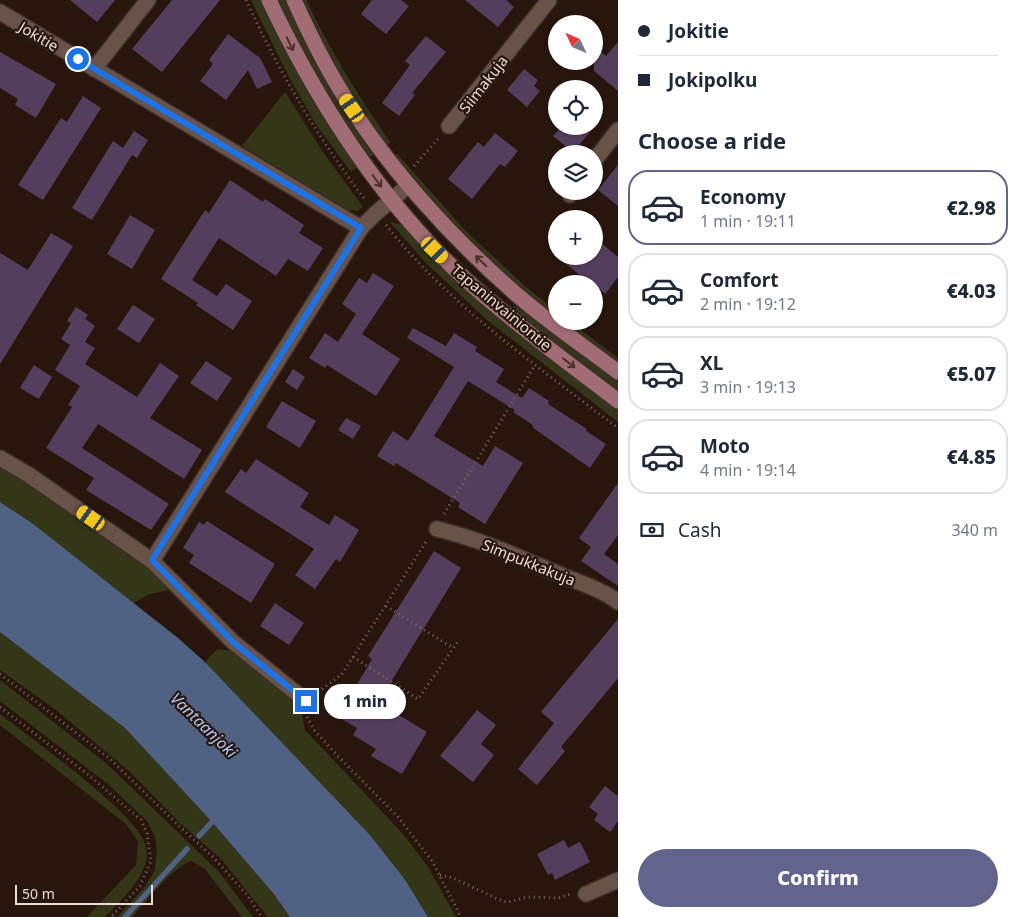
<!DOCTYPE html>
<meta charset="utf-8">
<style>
:root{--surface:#fff;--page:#f6f6f7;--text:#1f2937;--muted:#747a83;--line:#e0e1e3;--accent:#62648e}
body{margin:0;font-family:"Noto Sans",sans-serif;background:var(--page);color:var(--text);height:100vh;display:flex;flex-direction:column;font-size:19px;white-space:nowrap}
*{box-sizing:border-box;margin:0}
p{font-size:16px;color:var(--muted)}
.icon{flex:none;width:28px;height:28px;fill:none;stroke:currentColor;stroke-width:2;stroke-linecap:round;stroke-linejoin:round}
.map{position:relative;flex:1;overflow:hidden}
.side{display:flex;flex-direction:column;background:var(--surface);width:400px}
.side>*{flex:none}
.top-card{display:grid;align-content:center;height:110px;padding:0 20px;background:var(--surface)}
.needle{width:32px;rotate:314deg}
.fabs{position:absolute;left:548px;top:15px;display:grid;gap:10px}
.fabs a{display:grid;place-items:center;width:55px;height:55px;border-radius:50%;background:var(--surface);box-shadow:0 1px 4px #0004;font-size:25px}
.scale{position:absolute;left:15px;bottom:12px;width:138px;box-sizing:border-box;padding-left:5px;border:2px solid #eaddd6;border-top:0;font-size:14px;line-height:18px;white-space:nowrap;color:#eaddd6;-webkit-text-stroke:4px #28160c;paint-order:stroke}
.end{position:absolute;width:22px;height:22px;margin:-11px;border:6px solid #1a73e8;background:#fff;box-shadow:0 0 0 2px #fff}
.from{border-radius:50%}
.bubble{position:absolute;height:35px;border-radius:18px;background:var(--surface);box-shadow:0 1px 4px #0004;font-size:16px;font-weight:800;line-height:35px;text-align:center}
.car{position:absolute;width:15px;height:30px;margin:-15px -8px;border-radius:6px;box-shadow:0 0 4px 1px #0007;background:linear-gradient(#f5c518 24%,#345 0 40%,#f5c518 0 76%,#345 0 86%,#f5c518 0)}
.top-card b{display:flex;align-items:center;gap:18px;height:48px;font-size:19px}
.top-card b+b{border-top:1px solid var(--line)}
.top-card i{width:12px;height:12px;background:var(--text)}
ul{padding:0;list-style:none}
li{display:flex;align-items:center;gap:15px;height:75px;margin:0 10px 8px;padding:0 10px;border:2px solid var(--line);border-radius:20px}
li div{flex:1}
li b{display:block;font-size:19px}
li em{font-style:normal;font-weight:800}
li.selected{border-color:var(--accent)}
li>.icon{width:45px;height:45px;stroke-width:1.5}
h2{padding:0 20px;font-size:22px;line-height:60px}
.pay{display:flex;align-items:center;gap:12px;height:55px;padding:0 20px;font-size:19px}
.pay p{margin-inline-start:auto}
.action{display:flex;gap:10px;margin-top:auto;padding:10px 20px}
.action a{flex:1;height:58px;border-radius:30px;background:var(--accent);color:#fff;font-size:20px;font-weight:800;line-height:58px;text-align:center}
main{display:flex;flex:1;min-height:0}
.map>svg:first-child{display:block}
.green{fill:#333717}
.water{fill:#506284}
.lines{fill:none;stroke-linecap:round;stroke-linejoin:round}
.stream{stroke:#506284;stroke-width:5.5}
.building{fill:#533e5e}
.minor-casing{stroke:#3c2f2b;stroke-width:18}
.primary-casing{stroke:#3c2f2b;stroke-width:18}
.path{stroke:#7a6a61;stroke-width:3;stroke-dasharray:1 4;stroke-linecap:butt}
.minor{stroke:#695348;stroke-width:15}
.primary{stroke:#a16c73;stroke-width:15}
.oneway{stroke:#4c302b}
.route{stroke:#1a73e8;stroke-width:6}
.labels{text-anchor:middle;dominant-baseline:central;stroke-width:4.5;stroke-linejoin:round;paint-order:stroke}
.street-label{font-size:15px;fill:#eaddd6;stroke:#28160c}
.water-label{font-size:16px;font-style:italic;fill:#aec8f6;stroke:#28160c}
</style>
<main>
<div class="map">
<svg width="618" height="917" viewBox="0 0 618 917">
<rect width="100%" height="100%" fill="#28160c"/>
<g class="green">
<polygon points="251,0 262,0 309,94 357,167 351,172 315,123 288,75"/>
<polygon points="275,0 286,0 376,153 367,159 331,107"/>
<path d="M300,0H306C330,50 358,96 390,142L386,146C354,99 324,52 300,0Z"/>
<polygon points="285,92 323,152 363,207 357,211 348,210 242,146"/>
<polygon points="397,154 466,231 526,287 556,311 556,319 462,235 394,157"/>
<polygon points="390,222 403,225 618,408 618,422 487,320 425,262"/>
<polygon points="515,306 545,325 618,380 618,394 511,309"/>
<polygon points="559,321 569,321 618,358 618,365"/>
<polygon points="0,465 75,513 161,576 169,590 150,594 133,603 32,523 0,502"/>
<polygon points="0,632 125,728 212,822 273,893 290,917 268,917 221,859 180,823 130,772 56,710 0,670"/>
<polygon points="218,649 231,651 300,704 305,730 404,835 428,867 456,917 428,917 406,881 370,835 206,663 208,658"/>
<path d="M0,680L107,764L219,872L253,917H242L205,869L191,861C170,869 148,900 132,917H117L144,888L155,870L157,850L155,836L147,821L108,784L0,701Z"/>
<path d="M0,714C30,738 140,815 146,847C152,873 121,900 105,917H87L136,865L138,841L127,825L0,725Z"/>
</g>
<polygon class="water" points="0,502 32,523 178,638 206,663 370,835 406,881 428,917 290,917 273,893 212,822 125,728 0,632"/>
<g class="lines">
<g class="stream">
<polyline points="199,836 212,822"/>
<polyline points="125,917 187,849"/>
</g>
</g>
<g class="building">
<polygon points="70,0 115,0 97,22"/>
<polygon points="172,0 220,0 162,72 132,49"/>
<polygon points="372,0 401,0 409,6 386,34 361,14"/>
<polygon points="465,0 506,0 514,7 498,27"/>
<polygon points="228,34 260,58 272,82 257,89 248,70 226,100 200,81 213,64 209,60"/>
<polygon points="426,36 446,52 412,93 415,95 399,116 382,103 410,65 405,61"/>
<polygon points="618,42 618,91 594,71 594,46 606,56"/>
<polygon points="0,52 56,84 36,118 15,105 18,99 0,88"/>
<polygon points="524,69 538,80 534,86 540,91 527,107 507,90"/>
<polygon points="83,96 101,108 43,200 18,185 61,118 67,122"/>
<polygon points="562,126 595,126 573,152 553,136"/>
<polygon points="134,131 148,140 137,158 132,155 92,220 72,208 113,141 123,148"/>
<polygon points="495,133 518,151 505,167 500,164 472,199 448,179 478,142 484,147"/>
<polygon points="618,165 618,206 598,190"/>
<polygon points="230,180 263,202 265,199 304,225 299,233 323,248 308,271 288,259 276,276 219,238 192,280 217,296 226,284 252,301 233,330 196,305 198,303 161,279 205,210 209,213"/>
<polygon points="130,215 155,230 132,269 107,254"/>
<polygon points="51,233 73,246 0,364 0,253 28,270"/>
<polygon points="594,237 618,257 618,277 605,294 594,284 591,284 556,256 594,256"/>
<polygon points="373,273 394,286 362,334 400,359 376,396 327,365 325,368 309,358 325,333 338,342 356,314 342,304 359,278 367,283"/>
<polygon points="133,305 155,319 139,343 117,329"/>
<polygon points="76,307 88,315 85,319 95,326 85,342 95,348 85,364 137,397 160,363 179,376 150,418 202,450 184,479 98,424 82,448 169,504 151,530 86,490 94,478 46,448 72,407 68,405 80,386 55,370 70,345 61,339 71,323 67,321"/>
<polygon points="413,328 446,346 454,333 477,347 475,351 504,369 496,382 522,398 529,388 549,401 548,404 587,429 586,431 606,444 590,468 532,427 533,425 513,412 515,410 468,381 434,436 483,466 495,446 523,463 485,524 458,507 460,503 396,463 394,466 377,456 393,431 408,441 454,367 407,338"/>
<polygon points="206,361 232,378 217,401 190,383"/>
<polygon points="34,365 52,377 39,399 20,388"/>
<polygon points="293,369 305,377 297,390 285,382"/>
<polygon points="282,401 316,421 300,448 266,427"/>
<polygon points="346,418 361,426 353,439 338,430"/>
<polygon points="256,459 309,493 300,507 329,525 335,515 359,530 340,562 336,559 315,589 295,575 314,549 225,492 241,469 246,473"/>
<polygon points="618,483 618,535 604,554 618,564 618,586 581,561 591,547 579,538"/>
<polygon points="207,521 275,564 251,603 189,563 194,555 183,548 199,522 204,525"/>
<polygon points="434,551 461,568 384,693 386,694 382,700 400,711 397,714 427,732 402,774 371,756 376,749 353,735 357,728 338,717 372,659 368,656"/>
<polygon points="275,603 304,623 289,645 260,626"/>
<polygon points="618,619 618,678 561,747 565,751 537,785 518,769 554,723 541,712"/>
<polygon points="477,710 496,725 481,744 494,755 473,782 440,756"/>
<polygon points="605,786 618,796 618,821 610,832 594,820 598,814 589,807"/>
<polygon points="564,840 568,848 580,842 590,862 555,880 552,873 548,875 537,854"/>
</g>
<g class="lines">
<g class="minor-casing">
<g id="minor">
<polyline points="0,12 361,228"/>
<polyline points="94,69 148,0"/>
<polyline points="449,126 549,0"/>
<polyline points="594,161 618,130"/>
<polyline points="570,195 572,191"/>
<polyline points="0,458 29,475 152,561 233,642 306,701"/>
<path d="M437,529C480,539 521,558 563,576C581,583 603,590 618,602"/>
<polyline points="152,561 361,228 376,213 409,185"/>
<polyline points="586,894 618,880"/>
</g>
</g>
<g class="primary-casing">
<g id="primary">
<path d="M269,0C320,108 385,208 475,288C520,328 570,364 618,401"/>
<path d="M294,0C308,31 323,62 341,91C385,165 451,237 516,294C548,322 584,346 618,372"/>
</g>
</g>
<g class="path">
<path d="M246,0C279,72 318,138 366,201"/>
<polyline points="414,166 439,138"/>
<path d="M386,225C450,306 537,366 618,428"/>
<polyline points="444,514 535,365"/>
<polyline points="386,606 453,648"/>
<polyline points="353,657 418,699 459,640"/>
<polyline points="0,674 110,759 177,824 213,857 248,896 262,917"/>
<polyline points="318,692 342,674 427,540"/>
<polyline points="0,707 86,773 141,820 147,833 151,861 140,886 111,917"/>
<polyline points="307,717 315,731 335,753 398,817 432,861 461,917"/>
<polyline points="440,875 453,878 502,901 508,902 528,897 558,898 571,894"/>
</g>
<use href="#minor" class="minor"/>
<use href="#primary" class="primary"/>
</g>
<defs><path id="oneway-shaft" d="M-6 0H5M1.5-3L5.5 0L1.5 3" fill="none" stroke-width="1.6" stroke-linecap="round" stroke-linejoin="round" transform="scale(1.25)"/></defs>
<g class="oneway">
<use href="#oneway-shaft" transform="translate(290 44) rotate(64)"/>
<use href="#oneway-shaft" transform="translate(377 181) rotate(53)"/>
<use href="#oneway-shaft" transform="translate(481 261) rotate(-136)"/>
<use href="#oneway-shaft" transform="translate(569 363) rotate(38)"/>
</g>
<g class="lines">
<polyline class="route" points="78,59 361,228 152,560 233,642 306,701"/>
</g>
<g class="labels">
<g class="street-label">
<text transform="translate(39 36) rotate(31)">Jokitie</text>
<text transform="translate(483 84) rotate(-52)">Siimakuja</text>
<text transform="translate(502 307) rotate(40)">Tapaninvainiontie</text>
<text transform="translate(529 562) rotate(22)">Simpukkakuja</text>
</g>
<g class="water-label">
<text transform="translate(204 725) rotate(44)">Vantaanjoki</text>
</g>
</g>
</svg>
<div class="fabs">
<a><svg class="needle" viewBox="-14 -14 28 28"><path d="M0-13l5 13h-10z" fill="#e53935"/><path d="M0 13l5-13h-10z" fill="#747a83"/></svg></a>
<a><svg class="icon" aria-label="locate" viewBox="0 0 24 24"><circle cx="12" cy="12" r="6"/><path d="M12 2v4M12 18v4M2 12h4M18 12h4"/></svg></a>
<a><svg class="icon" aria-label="layers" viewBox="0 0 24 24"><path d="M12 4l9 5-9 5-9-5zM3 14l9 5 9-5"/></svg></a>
<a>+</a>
<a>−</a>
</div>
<div class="scale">50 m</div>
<i class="end from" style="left:78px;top:59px"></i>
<i class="end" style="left:306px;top:701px"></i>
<div class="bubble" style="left:324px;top:684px;width:82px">1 min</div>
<i class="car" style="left:352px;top:108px;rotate:325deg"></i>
<i class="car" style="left:435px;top:250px;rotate:134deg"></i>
<i class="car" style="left:91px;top:518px;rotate:305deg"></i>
</div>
<section class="side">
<div class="top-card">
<b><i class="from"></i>Jokitie</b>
<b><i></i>Jokipolku</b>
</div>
<h2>Choose a ride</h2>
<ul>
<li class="selected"><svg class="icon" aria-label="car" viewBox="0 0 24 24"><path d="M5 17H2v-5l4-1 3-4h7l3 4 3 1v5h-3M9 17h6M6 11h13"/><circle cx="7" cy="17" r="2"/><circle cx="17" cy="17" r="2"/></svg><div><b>Economy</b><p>1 min · 19:11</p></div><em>€2.98</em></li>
<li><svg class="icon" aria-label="car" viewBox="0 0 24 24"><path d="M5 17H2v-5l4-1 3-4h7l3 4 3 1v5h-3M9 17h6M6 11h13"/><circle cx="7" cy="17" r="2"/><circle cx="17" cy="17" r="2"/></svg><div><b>Comfort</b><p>2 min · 19:12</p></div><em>€4.03</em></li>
<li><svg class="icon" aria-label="car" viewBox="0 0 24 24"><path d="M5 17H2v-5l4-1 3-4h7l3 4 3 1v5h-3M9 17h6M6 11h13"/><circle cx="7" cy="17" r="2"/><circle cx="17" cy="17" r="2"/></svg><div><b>XL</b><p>3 min · 19:13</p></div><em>€5.07</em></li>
<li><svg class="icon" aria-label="car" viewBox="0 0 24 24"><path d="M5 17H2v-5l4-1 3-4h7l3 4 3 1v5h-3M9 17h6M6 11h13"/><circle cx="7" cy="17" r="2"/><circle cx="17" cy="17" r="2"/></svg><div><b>Moto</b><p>4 min · 19:14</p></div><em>€4.85</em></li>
</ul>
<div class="pay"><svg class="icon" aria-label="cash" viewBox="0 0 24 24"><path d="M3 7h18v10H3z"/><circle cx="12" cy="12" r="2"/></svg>Cash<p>340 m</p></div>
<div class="action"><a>Confirm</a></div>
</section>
</main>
